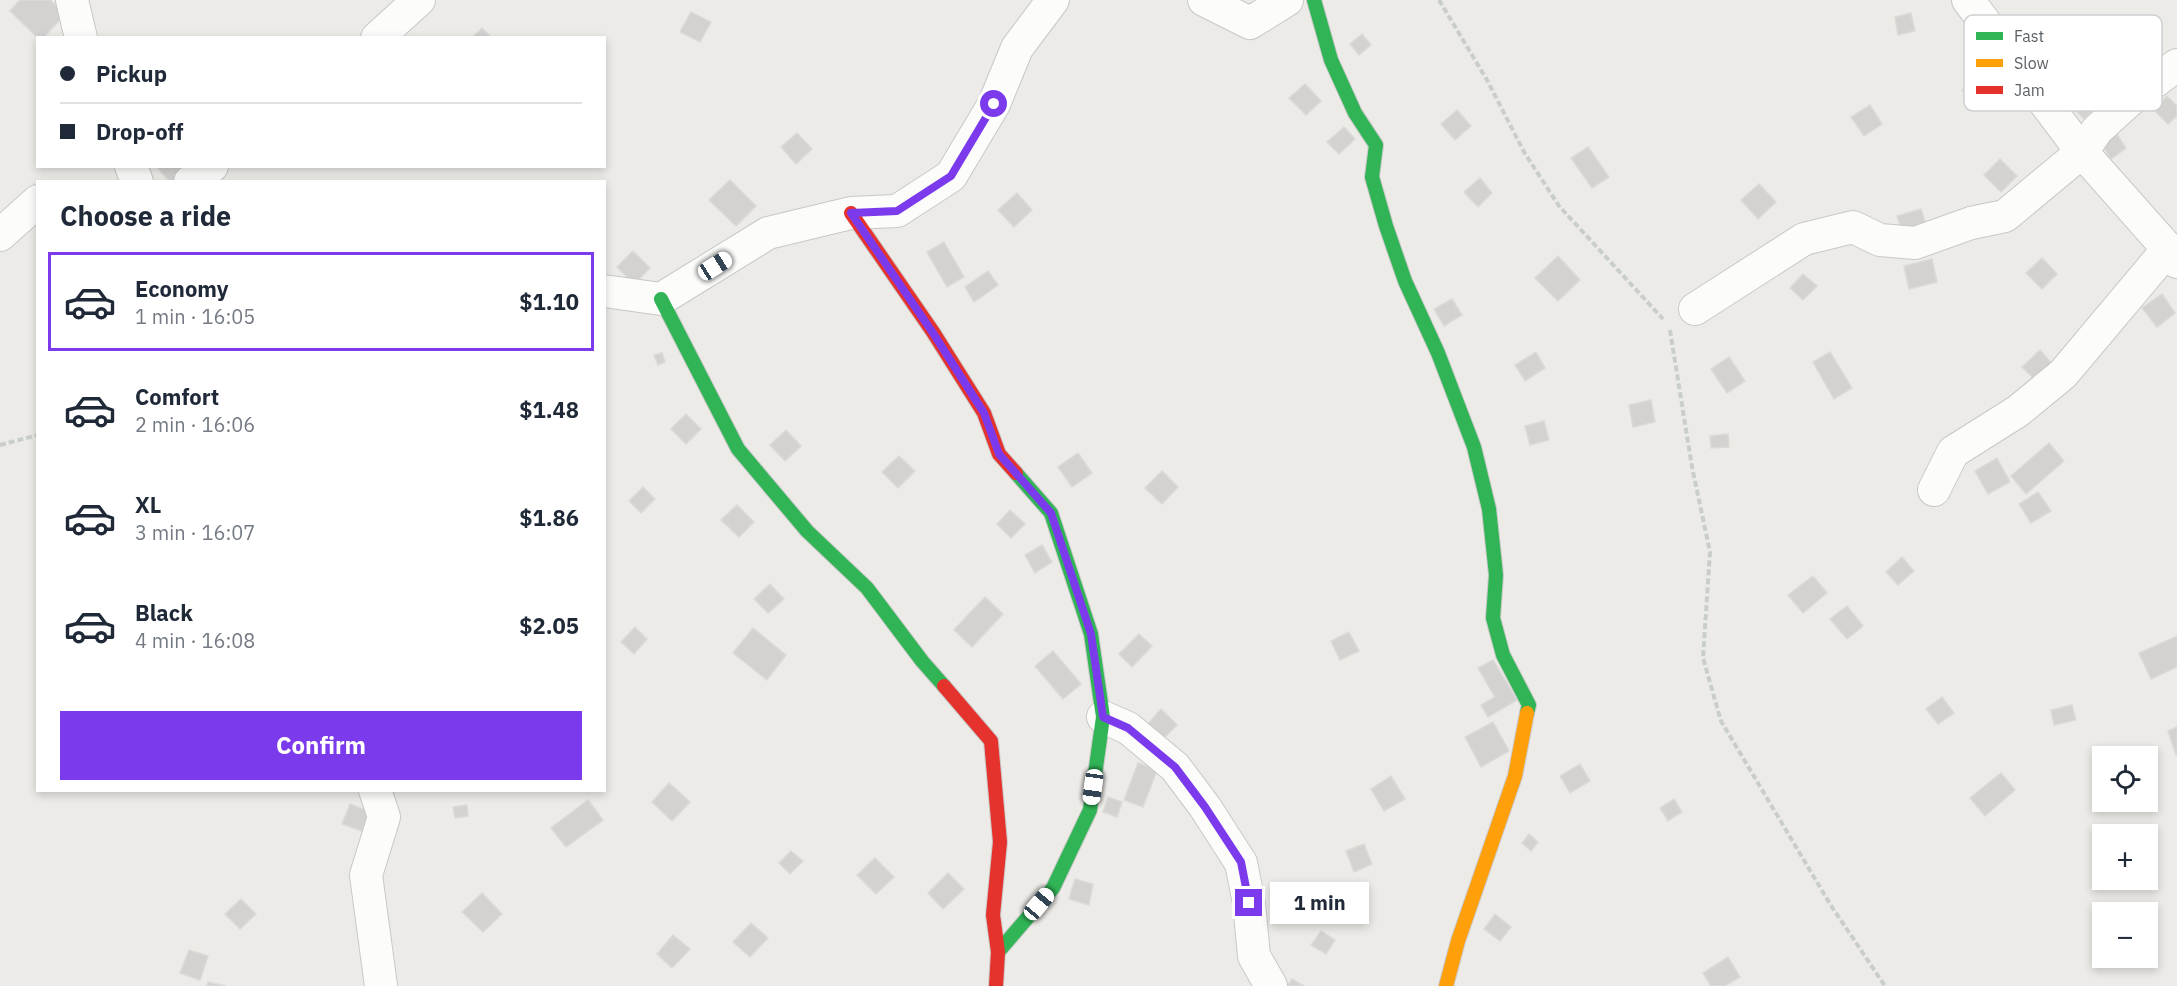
<!DOCTYPE html>
<meta charset="utf-8">
<style>
:root{--surface:#fff;--page:#f6f6f7;--text:#1f2937;--muted:#747a83;--line:#e0e1e3;--accent:#7c3aed}
body{margin:0;font-family:"IBM Plex Sans",sans-serif;background:var(--page);color:var(--text);height:100vh;display:flex;flex-direction:column;font-size:22px;white-space:nowrap}
*{box-sizing:border-box;margin:0}
p{font-size:20px;color:var(--muted)}
.icon{flex:none;width:33px;height:33px;fill:none;stroke:currentColor;stroke-width:2;stroke-linecap:round;stroke-linejoin:round}
.map{position:relative;flex:1;overflow:hidden}
.panel{position:absolute;left:36px;top:180px;width:570px;height:612px;display:flex;flex-direction:column;background:var(--surface);border-radius:0px;box-shadow:0 3px 9px #0003}
.panel>*{flex:none}
.hud{position:absolute;left:36px;top:36px;width:570px;height:132px;border-radius:0px;box-shadow:0 3px 9px #0003;display:grid;align-content:center;height:132px;padding:0 24px;background:var(--surface)}
.buttons{position:absolute;left:2092px;top:746px;display:grid;gap:12px}
.buttons a{display:grid;place-items:center;width:66px;height:66px;border-radius:0px;background:var(--surface);box-shadow:0 3px 9px #0003;font-size:30px}
.end{position:absolute;width:27px;height:27px;margin:-14px;border:8px solid #7c3aed;background:#fff;box-shadow:0 0 0 3px #fff}
.from{border-radius:50%}
.bubble{position:absolute;height:42px;border-radius:0px;background:var(--surface);box-shadow:0 3px 9px #0003;font-size:20px;font-weight:700;line-height:42px;text-align:center}
.car{position:absolute;width:18px;height:36px;margin:-18px -9px;border-radius:8px;box-shadow:0 0 4px 2px #0007;background:linear-gradient(#fff 24%,#345 0 40%,#fff 0 76%,#345 0 86%,#fff 0)}
.hud b{display:flex;align-items:center;gap:21px;height:57px;font-size:22px}
.hud b+b{border-top:2px solid var(--line)}
.hud i{width:15px;height:15px;background:var(--text)}
ul{padding:0;list-style:none}
li{display:flex;align-items:center;gap:18px;height:99px;margin:0 12px 9px;padding:0 12px;border:3px solid transparent;border-radius:0px}
li div{flex:1}
li b{display:block;font-size:22px}
li em{font-style:normal;font-weight:700}
li.selected{border-color:var(--accent)}
li>.icon{width:54px;height:54px;stroke-width:1.5}
h2{padding:0 24px;font-size:27px;line-height:72px}
.button{display:flex;gap:12px;margin-top:auto;padding:12px 24px}
.button a{flex:1;height:69px;border-radius:0px;background:var(--accent);color:#fff;font-size:24px;font-weight:700;line-height:69px;text-align:center}
.map>svg:first-child{display:block}
.building{fill:#d3d2d0;stroke:#dcdad6;stroke-width:1.5}
.lines{fill:none;stroke-linecap:round;stroke-linejoin:round}
.street-casing{stroke:#c8c8c8;stroke-width:34}
.fast-casing{stroke:#c9c9c9;stroke-width:16}
.slow-casing{stroke:#c9c9c9;stroke-width:16}
.jam-casing{stroke:#c9c9c9;stroke-width:16}
.path{stroke:#c9ceca;stroke-width:4;stroke-dasharray:6 3;stroke-linecap:butt}
.street{stroke:#fcfcfb;stroke-width:32}
.fast{stroke:#30b455;stroke-width:14}
.slow{stroke:#ff9f0a;stroke-width:14}
.jam{stroke:#e5322d;stroke-width:14}
.route{stroke:#7c3aed;stroke-width:8}
.key{fill:#fff;stroke:#ced0d1;stroke-width:1.5}
.key-label{font-size:16px;fill:#5c6165}
</style>
<div class="map">
<svg width="2177" height="986" viewBox="0 0 2177 986">
<rect width="100%" height="100%" fill="#edebe7"/>
<g class="building">
<polygon points="20,0 50,0 65,14 43,38 38,38 10,11"/>
<polygon points="691,12 711,22 700,42 680,32"/>
<polygon points="1911,13 1915,31 1898,35 1895,17"/>
<polygon points="482,28 492,38 472,38"/>
<polygon points="1362,34 1371,45 1359,55 1350,44"/>
<polygon points="1995,60 2013,78 1979,109 1962,90"/>
<polygon points="1305,84 1321,101 1306,115 1289,98"/>
<polygon points="2084,91 2098,105 2084,119 2070,105"/>
<polygon points="2167,96 2177,106 2177,116 2168,124 2154,110"/>
<polygon points="1870,105 1882,124 1864,136 1851,117"/>
<polygon points="1457,110 1471,126 1455,140 1441,124"/>
<polygon points="1344,127 1355,139 1339,154 1327,142"/>
<polygon points="2114,130 2126,148 2111,159 2099,140"/>
<polygon points="797,133 812,149 796,164 781,147"/>
<polygon points="1588,147 1609,177 1592,188 1571,158"/>
<polygon points="2000,159 2017,176 2001,192 1984,175"/>
<polygon points="156,166 191,166 174,182 170,182"/>
<polygon points="1480,178 1492,193 1478,207 1464,192"/>
<polygon points="730,180 756,206 736,226 709,200"/>
<polygon points="1759,184 1776,202 1758,219 1741,200"/>
<polygon points="1017,193 1032,210 1014,227 998,210"/>
<polygon points="1921,209 1927,227 1903,235 1897,216"/>
<polygon points="944,242 964,277 947,287 927,252"/>
<polygon points="633,251 650,268 634,284 617,267"/>
<polygon points="1558,256 1580,280 1558,301 1535,278"/>
<polygon points="2042,258 2057,274 2042,289 2026,273"/>
<polygon points="1932,259 1937,282 1909,289 1904,266"/>
<polygon points="988,271 998,285 974,302 965,287"/>
<polygon points="1803,274 1817,286 1803,300 1790,288"/>
<polygon points="2162,294 2175,313 2157,327 2142,308"/>
<polygon points="1452,299 1462,315 1444,326 1434,309"/>
<polygon points="2040,350 2055,367 2038,383 2022,367"/>
<polygon points="1536,352 1545,368 1525,381 1515,365"/>
<polygon points="1830,352 1852,388 1834,399 1813,362"/>
<polygon points="662,353 665,362 658,365 654,355"/>
<polygon points="1729,357 1745,381 1727,393 1711,369"/>
<polygon points="1651,400 1655,422 1633,427 1629,405"/>
<polygon points="686,414 701,429 686,444 671,429"/>
<polygon points="1544,421 1549,440 1530,445 1525,426"/>
<polygon points="786,430 801,446 785,461 770,445"/>
<polygon points="1728,434 1729,447 1711,448 1710,436"/>
<polygon points="2049,443 2064,461 2026,494 2011,476"/>
<polygon points="1078,453 1092,473 1072,487 1058,467"/>
<polygon points="899,456 915,471 898,488 882,472"/>
<polygon points="1997,458 2010,482 1988,494 1975,471"/>
<polygon points="1162,471 1178,487 1162,504 1145,488"/>
<polygon points="643,487 655,499 641,513 629,501"/>
<polygon points="2038,492 2051,511 2031,523 2019,504"/>
<polygon points="737,505 754,522 739,537 721,520"/>
<polygon points="1010,510 1025,524 1011,538 997,524"/>
<polygon points="1042,545 1052,562 1035,573 1025,555"/>
<polygon points="1902,557 1914,571 1898,585 1886,572"/>
<polygon points="1813,576 1827,593 1803,613 1788,595"/>
<polygon points="770,584 784,599 768,613 754,599"/>
<polygon points="985,597 1003,614 972,647 954,630"/>
<polygon points="1847,606 1863,626 1847,639 1830,619"/>
<polygon points="635,627 647,639 634,654 621,642"/>
<polygon points="753,628 786,655 767,680 733,653"/>
<polygon points="1349,632 1359,651 1340,660 1331,641"/>
<polygon points="1139,634 1152,646 1132,667 1119,654"/>
<polygon points="2177,636 2177,667 2151,679 2139,653"/>
<polygon points="1053,651 1081,684 1063,699 1035,666"/>
<polygon points="1493,660 1517,700 1488,717 1481,705 1495,697 1478,668"/>
<polygon points="1942,697 1954,713 1938,724 1926,709"/>
<polygon points="2072,705 2076,720 2054,725 2051,710"/>
<polygon points="1161,709 1177,725 1162,740 1147,725"/>
<polygon points="1493,722 1509,751 1481,767 1465,737"/>
<polygon points="2177,727 2177,755 2176,755 2168,731"/>
<polygon points="1138,763 1157,770 1143,807 1124,800"/>
<polygon points="1580,764 1590,781 1570,793 1560,776"/>
<polygon points="2001,773 2015,790 1985,816 1970,798"/>
<polygon points="1391,776 1405,799 1384,811 1371,789"/>
<polygon points="669,783 690,802 672,821 652,802"/>
<polygon points="1108,797 1122,802 1117,817 1103,812"/>
<polygon points="1674,799 1682,812 1668,821 1660,808"/>
<polygon points="588,800 603,820 566,847 551,828"/>
<polygon points="350,804 369,811 362,831 342,824"/>
<polygon points="467,805 468,816 455,818 453,807"/>
<polygon points="1529,834 1538,842 1531,851 1522,843"/>
<polygon points="1364,844 1372,864 1354,872 1346,851"/>
<polygon points="791,851 803,861 790,874 779,863"/>
<polygon points="875,858 894,877 876,894 857,875"/>
<polygon points="948,873 964,889 943,909 928,893"/>
<polygon points="1075,879 1093,884 1089,905 1069,899"/>
<polygon points="482,893 502,914 483,932 462,912"/>
<polygon points="241,899 256,914 240,929 225,914"/>
<polygon points="1495,914 1511,927 1500,941 1484,929"/>
<polygon points="751,923 768,938 750,957 733,942"/>
<polygon points="1321,931 1335,940 1326,954 1311,945"/>
<polygon points="673,935 690,949 672,968 657,954"/>
<polygon points="189,950 208,956 200,980 180,973"/>
<polygon points="1728,957 1740,977 1725,986 1711,986 1703,973"/>
<polygon points="1292,979 1304,986 1287,986"/>
<polygon points="208,982 226,986 207,986"/>
</g>
<g class="lines">
<g class="street-casing">
<g id="street">
<polyline points="72,0 81,38"/>
<polyline points="1204,0 1250,23 1287,0"/>
<polyline points="1968,0 2082,152 2168,249 2177,262"/>
<polyline points="377,38 419,0"/>
<polyline points="131,166 137,182"/>
<polyline points="190,182 212,166"/>
<polyline points="0,235 38,201"/>
<polyline points="604,291 661,299 768,233 851,213 897,211 951,176 994,104 1017,48 1053,0"/>
<polyline points="1695,309 1804,239 1853,227 1880,240 1915,243 1971,223 2005,216 2082,152 2097,130 2129,101 2177,65"/>
<polyline points="1934,490 1953,452 2018,411 2063,374 2168,249"/>
<polyline points="1103,717 1128,728 1175,767 1205,807 1241,863 1249,903 1254,956 1271,986"/>
<polyline points="375,790 384,817 366,875 381,986"/>
</g>
</g>
<g class="fast-casing">
<g id="fast">
<polyline points="1314,0 1331,60 1355,113 1376,145 1372,177 1386,226 1405,281 1438,353 1474,447 1489,509 1496,575 1493,618 1503,655 1529,705 1527,713"/>
<polyline points="661,299 738,449 807,531 867,588 922,661 944,686"/>
<polyline points="998,952 1053,888 1090,810 1103,717 1091,634 1051,513 1016,473"/>
</g>
</g>
<g class="slow-casing">
<polyline id="slow" points="1446,986 1458,941 1515,776 1527,713"/>
</g>
<g class="jam-casing">
<g id="jam">
<polyline points="851,213 933,332 984,413 999,454 1016,473"/>
<polyline points="944,686 991,741 1000,842 993,915 998,952 996,986"/>
</g>
</g>
<g class="path">
<polyline points="1439,0 1487,80 1524,152 1559,206 1663,319"/>
<polyline points="1670,330 1692,467 1710,552 1703,658 1721,721 1830,904 1885,986"/>
<polyline points="0,445 38,435"/>
</g>
<use href="#street" class="street"/>
<use href="#fast" class="fast"/>
<use href="#slow" class="slow"/>
<use href="#jam" class="jam"/>
</g>
<g class="lines">
<polyline class="route" points="994,104 951,176 897,211 851,213 933,333 984,413 999,454 1051,513 1091,634 1103,717 1128,728 1175,767 1205,807 1241,862 1249,903"/>
</g>
<rect x="1964" y="15" width="198" height="96" rx="9" class="key"/>
<rect x="1976" y="32" width="27" height="8" fill="#30b455"/>
<rect x="1976" y="59" width="27" height="8" fill="#ff9f0a"/>
<rect x="1976" y="86" width="27" height="8" fill="#e5322d"/>
<g class="key-label">
<text x="2014" y="42">Fast</text>
<text x="2014" y="69">Slow</text>
<text x="2014" y="96">Jam</text>
</g>
</svg>
<div class="buttons">
<a><svg class="icon" aria-label="locate" viewBox="0 0 24 24"><circle cx="12" cy="12" r="6"/><path d="M12 2v4M12 18v4M2 12h4M18 12h4"/></svg></a>
<a>+</a>
<a>−</a>
</div>
<i class="end from" style="left:994px;top:104px"></i>
<i class="end" style="left:1249px;top:903px"></i>
<div class="bubble" style="left:1270px;top:882px;width:99px">1 min</div>
<i class="car" style="left:715px;top:266px;rotate:58deg"></i>
<i class="car" style="left:1093px;top:787px;rotate:188deg"></i>
<i class="car" style="left:1039px;top:904px;rotate:40deg"></i>
<div class="hud">
<b><i class="from"></i>Pickup</b>
<b><i></i>Drop-off</b>
</div>
<section class="panel">
<h2>Choose a ride</h2>
<ul>
<li class="selected"><svg class="icon" aria-label="car" viewBox="0 0 24 24"><path d="M5 17H2v-5l4-1 3-4h7l3 4 3 1v5h-3M9 17h6M6 11h13"/><circle cx="7" cy="17" r="2"/><circle cx="17" cy="17" r="2"/></svg><div><b>Economy</b><p>1 min · 16:05</p></div><em>$1.10</em></li>
<li><svg class="icon" aria-label="car" viewBox="0 0 24 24"><path d="M5 17H2v-5l4-1 3-4h7l3 4 3 1v5h-3M9 17h6M6 11h13"/><circle cx="7" cy="17" r="2"/><circle cx="17" cy="17" r="2"/></svg><div><b>Comfort</b><p>2 min · 16:06</p></div><em>$1.48</em></li>
<li><svg class="icon" aria-label="car" viewBox="0 0 24 24"><path d="M5 17H2v-5l4-1 3-4h7l3 4 3 1v5h-3M9 17h6M6 11h13"/><circle cx="7" cy="17" r="2"/><circle cx="17" cy="17" r="2"/></svg><div><b>XL</b><p>3 min · 16:07</p></div><em>$1.86</em></li>
<li><svg class="icon" aria-label="car" viewBox="0 0 24 24"><path d="M5 17H2v-5l4-1 3-4h7l3 4 3 1v5h-3M9 17h6M6 11h13"/><circle cx="7" cy="17" r="2"/><circle cx="17" cy="17" r="2"/></svg><div><b>Black</b><p>4 min · 16:08</p></div><em>$2.05</em></li>
</ul>
<div class="button"><a>Confirm</a></div>
</section>
</div>
